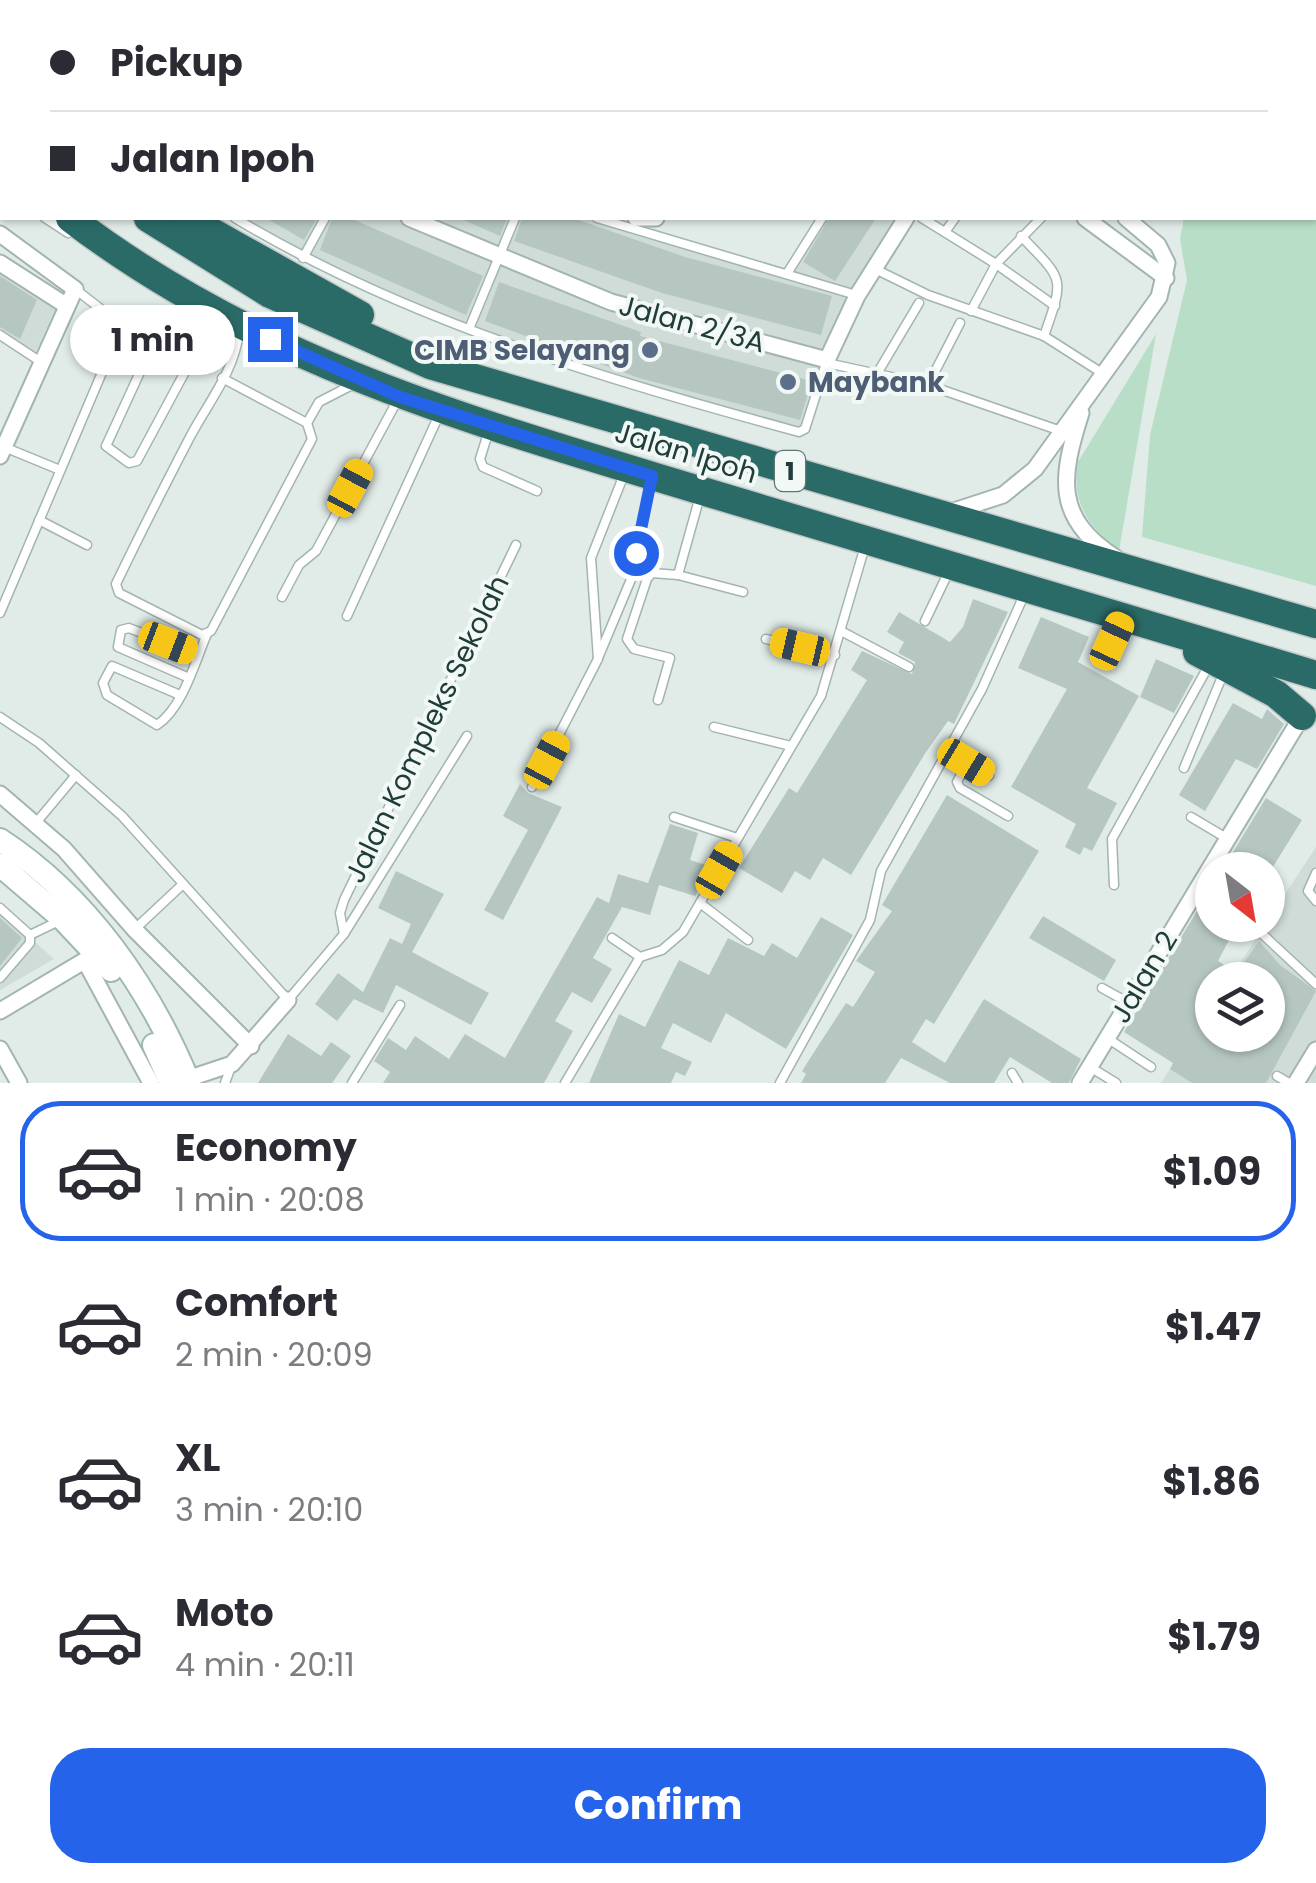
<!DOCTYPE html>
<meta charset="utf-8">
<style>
:root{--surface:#fff;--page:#f7f7f7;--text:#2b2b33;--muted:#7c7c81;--line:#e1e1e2;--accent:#2563eb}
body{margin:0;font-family:Poppins,sans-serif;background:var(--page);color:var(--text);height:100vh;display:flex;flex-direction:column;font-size:38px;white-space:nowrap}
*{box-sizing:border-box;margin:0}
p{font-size:32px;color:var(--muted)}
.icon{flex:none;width:55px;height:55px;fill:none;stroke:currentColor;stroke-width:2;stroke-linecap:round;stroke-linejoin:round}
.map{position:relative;height:1083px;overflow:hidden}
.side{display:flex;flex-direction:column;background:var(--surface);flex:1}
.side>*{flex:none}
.top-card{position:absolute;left:0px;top:0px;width:1318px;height:220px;box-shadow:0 2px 8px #0004;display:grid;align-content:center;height:220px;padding:0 50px;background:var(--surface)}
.needle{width:65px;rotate:149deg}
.buttons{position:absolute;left:1195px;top:852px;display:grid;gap:20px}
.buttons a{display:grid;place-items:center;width:90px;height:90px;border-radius:50%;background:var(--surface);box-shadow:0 2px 8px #0004;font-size:50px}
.end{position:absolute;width:45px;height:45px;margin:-22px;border:12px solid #2563eb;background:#fff;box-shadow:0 0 0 5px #fff}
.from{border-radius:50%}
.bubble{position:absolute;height:70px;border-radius:35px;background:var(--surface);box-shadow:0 2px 8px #0004;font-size:32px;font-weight:700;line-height:70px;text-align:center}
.car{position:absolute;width:30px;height:60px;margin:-30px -15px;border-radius:12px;box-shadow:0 0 8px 2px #0007;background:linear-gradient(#f5c518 24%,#345 0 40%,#f5c518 0 76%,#345 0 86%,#f5c518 0)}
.top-card b{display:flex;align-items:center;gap:35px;height:95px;font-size:38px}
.top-card b+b{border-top:2px solid var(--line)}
.top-card i{width:25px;height:25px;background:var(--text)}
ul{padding:18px 0 0;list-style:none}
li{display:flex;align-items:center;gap:30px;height:140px;margin:0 20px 15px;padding:0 30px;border:5px solid transparent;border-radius:40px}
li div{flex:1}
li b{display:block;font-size:38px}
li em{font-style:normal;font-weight:700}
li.selected{border-color:var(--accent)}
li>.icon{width:90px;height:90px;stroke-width:1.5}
.cta{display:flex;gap:20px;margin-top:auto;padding:20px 50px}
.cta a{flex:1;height:115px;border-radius:40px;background:var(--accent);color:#fff;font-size:40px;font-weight:700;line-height:115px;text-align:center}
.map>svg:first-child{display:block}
.built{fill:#cfdcd8}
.green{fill:#b8dec8}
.water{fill:#86bcd4}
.building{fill:#b6c7c2;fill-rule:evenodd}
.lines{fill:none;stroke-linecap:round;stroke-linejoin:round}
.lane-casing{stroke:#a3b4b1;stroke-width:11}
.street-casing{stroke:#a3b4b1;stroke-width:19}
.secondary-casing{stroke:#9eb8b3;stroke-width:26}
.highway-casing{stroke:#c1c9c8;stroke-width:31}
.lane{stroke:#fff;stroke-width:8}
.street{stroke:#fff;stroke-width:15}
.secondary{stroke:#fff;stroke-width:22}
.highway{stroke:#2b6b67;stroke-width:28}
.route{stroke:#2563eb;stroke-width:12}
.service-dot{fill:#5c6f8a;stroke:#f1f8f6;stroke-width:4}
.labels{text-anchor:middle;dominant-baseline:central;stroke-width:8;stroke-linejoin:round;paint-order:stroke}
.shield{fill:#f1f8f6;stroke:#5f7572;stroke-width:2.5}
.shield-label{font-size:25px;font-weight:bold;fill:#203d3a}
.street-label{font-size:28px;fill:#203d3a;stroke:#f1f8f6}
.service-label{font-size:28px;font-weight:bold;fill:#4e5e75;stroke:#f1f8f6;text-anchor:end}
</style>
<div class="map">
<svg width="1316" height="1083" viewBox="0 0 1316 1083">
<rect width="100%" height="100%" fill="#e1ece9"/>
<g class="built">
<polygon points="190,0 895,0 886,2"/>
<polygon points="243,218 586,218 640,237 789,276 825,218 900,218 820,371 802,427 631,383 465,325 302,253"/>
<polygon points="0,268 57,305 35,353 0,330"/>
<polygon points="1316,847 1316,1083 1161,1083 1212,1005 1212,1035 1268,1035 1268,980 1229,980"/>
<polygon points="0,911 54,959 0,990"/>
</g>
<g class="green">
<polygon points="1315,161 1316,162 1316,586 1142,537 1150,435 1187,280 1180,239 1184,218 1315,218"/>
<path d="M1156,334L1119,551C1088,527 1071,502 1078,462Z"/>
</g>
<polygon class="water" points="1084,0 1316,0 1316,112 1315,2"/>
<g class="building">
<polygon points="266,218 317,218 304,240"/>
<polygon points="332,218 350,218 483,276 466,315 320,250"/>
<polygon points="459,218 507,218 500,236"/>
<polygon points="522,218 573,218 685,257 832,296 821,335 662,293 514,241"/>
<polygon points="829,218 876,218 835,281 803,262"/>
<polygon points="0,276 37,300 20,339 0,327"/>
<polygon points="499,282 641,332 640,336 812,381 800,420 639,378 485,321"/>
<polygon points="973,599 1008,612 954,724 948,721 926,752 851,875 823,858 810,880 795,871 782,893 739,868 789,788 797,793 867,680 851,670 862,651 912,674 915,662 898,653 904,642 887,632 899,612 950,642 963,627"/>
<polygon points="1041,617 1089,637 1078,662 1139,696 1087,788 1117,803 1092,851 1084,847 1080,855 1065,847 1076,824 1011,787 1067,689 1018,668"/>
<polygon points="1156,659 1194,676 1174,713 1140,697"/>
<polygon points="1233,703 1262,719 1267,709 1284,724 1257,769 1236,759 1205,811 1179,795"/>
<polygon points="520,784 528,793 562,807 503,920 484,910 528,830 503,816"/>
<polygon points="947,795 1039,851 934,1024 926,1019 912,1042 945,1063 984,999 1081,1059 1069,1083 1052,1083 1010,1057 994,1083 950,1083 901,1058 885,1083 801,1083 806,1074 802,1071 818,1046 846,1003 853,1007 875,972 856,961 892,911 882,905"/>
<polygon points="1266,798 1302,820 1271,870 1222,870"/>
<polygon points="670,824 698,833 690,860 709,866 706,878 695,896 659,885 650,915 622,907 593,958 612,969 592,1003 572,992 555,1021 573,1031 544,1083 383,1083 390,1072 374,1061 388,1038 406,1050 415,1036 449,1059 465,1034 505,1058 597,897 609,903 618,874 648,883"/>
<polygon points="396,871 444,894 412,952 489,993 471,1025 396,985 383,1013 354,999 337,1021 315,1004 338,973 363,992 390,938 402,944 411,924 378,908"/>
<path d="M1212,886V925H1237L1218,961L1237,973L1259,941L1280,965L1316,991L1266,1083H1192L1170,1069L1173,1063L1124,1032ZM1212,980H1268V1035H1212Z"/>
<polygon points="1043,916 1116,960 1104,981 1029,938"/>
<polygon points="821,917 853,935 786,1049 726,1013 711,1043 673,1023 661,1048 692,1062 685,1076 676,1072 671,1083 589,1083 619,1014 645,1027 679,960 709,975 728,938 764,956 772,943 797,958"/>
<polygon points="0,918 22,938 0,966"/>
<polygon points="288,1034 321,1056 331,1042 351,1056 332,1083 258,1083"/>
</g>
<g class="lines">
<g class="lane-casing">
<g id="lane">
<polyline points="184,0 188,2"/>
<polyline points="299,0 303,2"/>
<polyline points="678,0 682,2"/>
<polyline points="738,0 742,2"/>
<polyline points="1050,0 1051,2"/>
<polyline points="263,2 265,0"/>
<polyline points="0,50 2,52"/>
<polyline points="1315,126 1316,126"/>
<polyline points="0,187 2,189"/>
<polyline points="45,218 68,233"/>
<path d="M235,218C408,322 605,379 799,432L805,429L827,360"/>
<polyline points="597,218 856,295"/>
<polyline points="922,218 996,264 971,311"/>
<polyline points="1041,218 996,264 1055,306"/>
<polyline points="945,232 955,218"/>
<path d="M1021,236C1064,281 1065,276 1044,336"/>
<polyline points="303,258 325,218"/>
<polyline points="875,269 928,295 1044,336 1102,373"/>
<polyline points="788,272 822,218"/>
<polyline points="469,329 515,218"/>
<polyline points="0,335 41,362"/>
<polyline points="827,363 928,385 1061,431"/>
<polyline points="187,369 155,354 146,359 106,446 129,463 137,461 215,316"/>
<polyline points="878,372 919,303"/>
<path d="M222,378L307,423L312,439L211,631L202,635L119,593L116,584C140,534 165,485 190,437C208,403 235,370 239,332"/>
<polyline points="928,385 960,323"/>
<polyline points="307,423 319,402 354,384"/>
<polyline points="489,430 480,459 483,467 537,491"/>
<polyline points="4,447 60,470"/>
<polyline points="700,496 678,575 743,592"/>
<polyline points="39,520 87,545"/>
<polyline points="282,597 299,565 316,551 397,401"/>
<polyline points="0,613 120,330 119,323 75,289"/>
<polyline points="347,616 439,415"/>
<polyline points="925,621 949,571"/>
<polyline points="841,631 909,667"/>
<polyline points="766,639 835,655"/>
<polyline points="598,658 632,577 651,481"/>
<polyline points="1104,662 1121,622"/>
<polyline points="187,677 118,647 121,630 129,628 198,655"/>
<path d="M180,695L112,666L103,683L107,695L157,725C183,708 195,661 207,634"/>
<polyline points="658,700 670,658 634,649 627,639 647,579 652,573 678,575"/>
<polyline points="0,717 39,743 122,816 288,1000 344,934"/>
<polyline points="714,727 791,746"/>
<polyline points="467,736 344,934 340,913 344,900 516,545"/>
<polyline points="948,751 989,776"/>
<polyline points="967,763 957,782 960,788 1008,816"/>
<polyline points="1184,768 1224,672"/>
<polyline points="532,787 598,659 591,558 625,472"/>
<polyline points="674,817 737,838"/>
<polyline points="1191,817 1228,839"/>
<polyline points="35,824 76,775"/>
<polyline points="1316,873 1308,891 1316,901"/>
<polyline points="1114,885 1112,839 1209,665"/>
<polyline points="700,903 748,940"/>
<polyline points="0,908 30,935 59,921"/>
<polyline points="135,929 183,884"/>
<polyline points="1258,930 1316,984"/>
<polyline points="612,938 640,957 662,950 683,932 821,696 865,546"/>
<polyline points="0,978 30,943 30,935"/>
<polyline points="1102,988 1129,1003"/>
<polyline points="1107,1038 1151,1067"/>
<polyline points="1090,1067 1116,1083"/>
<polyline points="1012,1073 1018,1083"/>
<polyline points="1277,1076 1289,1083"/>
<polyline points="225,1083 232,1064"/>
<polyline points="352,1083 400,1005"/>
<polyline points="565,1083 640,957"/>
<polyline points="780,1083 870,920 881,871 982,689 1025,593"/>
</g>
</g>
<g class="street-casing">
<g id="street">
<polyline points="62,0 66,2"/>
<polyline points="222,0 226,2"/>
<polyline points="581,0 585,2"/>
<polyline points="1002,0 1003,2"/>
<polyline points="828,2 830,0"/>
<polyline points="409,218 611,302 827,360 857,296 906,218"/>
<polyline points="636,218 656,218"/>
<polyline points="1085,218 1166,278"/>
<polyline points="0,234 75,289 0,456"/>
<polyline points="0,263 67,306"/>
<path d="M1081,413C1061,476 1053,518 1116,558"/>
<polyline points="948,513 1003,495 1035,469 1159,297 1167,263 1158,245 1126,218"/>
<polyline points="0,794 64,849 135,930 251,1046"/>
<polyline points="85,961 151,1083"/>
<polyline points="0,1011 94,955"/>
<polyline points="0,1049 19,1083"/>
<polyline points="187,1079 232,1064 288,1000"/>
<polyline points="1080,1083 1302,716"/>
<polyline points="1296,1083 1316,1050"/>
</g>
</g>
<g class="secondary-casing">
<g id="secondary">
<polyline points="1025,0 1025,2"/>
<path d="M0,840C87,897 150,988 189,1083"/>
<polyline points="0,865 63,919 111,970"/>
<polyline points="154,1045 171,1083"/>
</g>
</g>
<g class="highway-casing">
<g id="highway">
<polyline points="0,91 2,92"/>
<polyline points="0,121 2,123"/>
<polyline points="0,163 2,165"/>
<path d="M70,218C260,363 474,422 699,490C904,553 1110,614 1316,675"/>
<polyline points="148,218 270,294 430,365 1316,624"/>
<polyline points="187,218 360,315"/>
<polyline points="1197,652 1276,694 1302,716"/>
</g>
</g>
<use href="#lane" class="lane"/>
<use href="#street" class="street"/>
<use href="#secondary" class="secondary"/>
<use href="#highway" class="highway"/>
</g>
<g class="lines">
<polyline class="route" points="270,339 400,397 652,476 636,553"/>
</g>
<g class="service-dot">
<circle cx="650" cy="350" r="10"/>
<circle cx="788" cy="382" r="10"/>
</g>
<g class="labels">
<rect class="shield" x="775" y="451" width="30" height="40" rx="8"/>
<g class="shield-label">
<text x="790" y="471">1</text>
</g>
<g class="street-label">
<text transform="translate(692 324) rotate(15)">Jalan 2/3A</text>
<text transform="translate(686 453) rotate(17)">Jalan Ipoh</text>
<text transform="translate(427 729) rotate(-64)">Jalan Kompleks Sekolah</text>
<text transform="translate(1144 977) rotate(-59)">Jalan 2</text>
</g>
<g class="service-label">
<text x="630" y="350">CIMB Selayang</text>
<text x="808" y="382" text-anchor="start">Maybank</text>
</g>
</g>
</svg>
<div class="buttons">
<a><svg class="needle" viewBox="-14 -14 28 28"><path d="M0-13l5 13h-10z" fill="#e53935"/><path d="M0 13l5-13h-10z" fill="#7c7c81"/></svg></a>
<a><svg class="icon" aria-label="layers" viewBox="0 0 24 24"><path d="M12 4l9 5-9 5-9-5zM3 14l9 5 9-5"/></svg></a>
</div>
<i class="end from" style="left:636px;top:553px"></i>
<i class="end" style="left:270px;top:339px"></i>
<div class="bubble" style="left:70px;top:305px;width:165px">1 min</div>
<i class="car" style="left:350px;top:488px;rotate:28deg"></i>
<i class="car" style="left:1112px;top:641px;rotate:25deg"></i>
<i class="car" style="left:168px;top:643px;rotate:111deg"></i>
<i class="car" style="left:800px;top:647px;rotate:283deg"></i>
<i class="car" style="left:547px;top:760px;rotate:28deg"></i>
<i class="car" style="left:966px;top:762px;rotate:121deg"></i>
<i class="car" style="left:719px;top:870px;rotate:30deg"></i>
<div class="top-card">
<b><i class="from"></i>Pickup</b>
<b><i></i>Jalan Ipoh</b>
</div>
</div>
<section class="side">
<ul>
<li class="selected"><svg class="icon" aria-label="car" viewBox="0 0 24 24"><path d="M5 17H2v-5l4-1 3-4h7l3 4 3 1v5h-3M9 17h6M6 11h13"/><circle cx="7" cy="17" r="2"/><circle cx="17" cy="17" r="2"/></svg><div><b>Economy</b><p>1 min · 20:08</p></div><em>$1.09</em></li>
<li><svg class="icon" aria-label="car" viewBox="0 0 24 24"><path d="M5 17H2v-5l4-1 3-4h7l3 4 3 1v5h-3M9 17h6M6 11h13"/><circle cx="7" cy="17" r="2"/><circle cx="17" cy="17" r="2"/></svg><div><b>Comfort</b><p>2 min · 20:09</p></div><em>$1.47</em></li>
<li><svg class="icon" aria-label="car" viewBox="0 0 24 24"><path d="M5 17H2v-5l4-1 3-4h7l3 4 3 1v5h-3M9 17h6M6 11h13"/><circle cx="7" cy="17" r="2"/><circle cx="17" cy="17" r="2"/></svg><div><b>XL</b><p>3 min · 20:10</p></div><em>$1.86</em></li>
<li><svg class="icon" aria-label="car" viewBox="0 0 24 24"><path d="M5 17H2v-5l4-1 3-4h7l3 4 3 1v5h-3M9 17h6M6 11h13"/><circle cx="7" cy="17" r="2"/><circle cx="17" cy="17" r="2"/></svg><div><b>Moto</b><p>4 min · 20:11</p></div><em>$1.79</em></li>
</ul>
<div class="cta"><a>Confirm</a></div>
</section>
